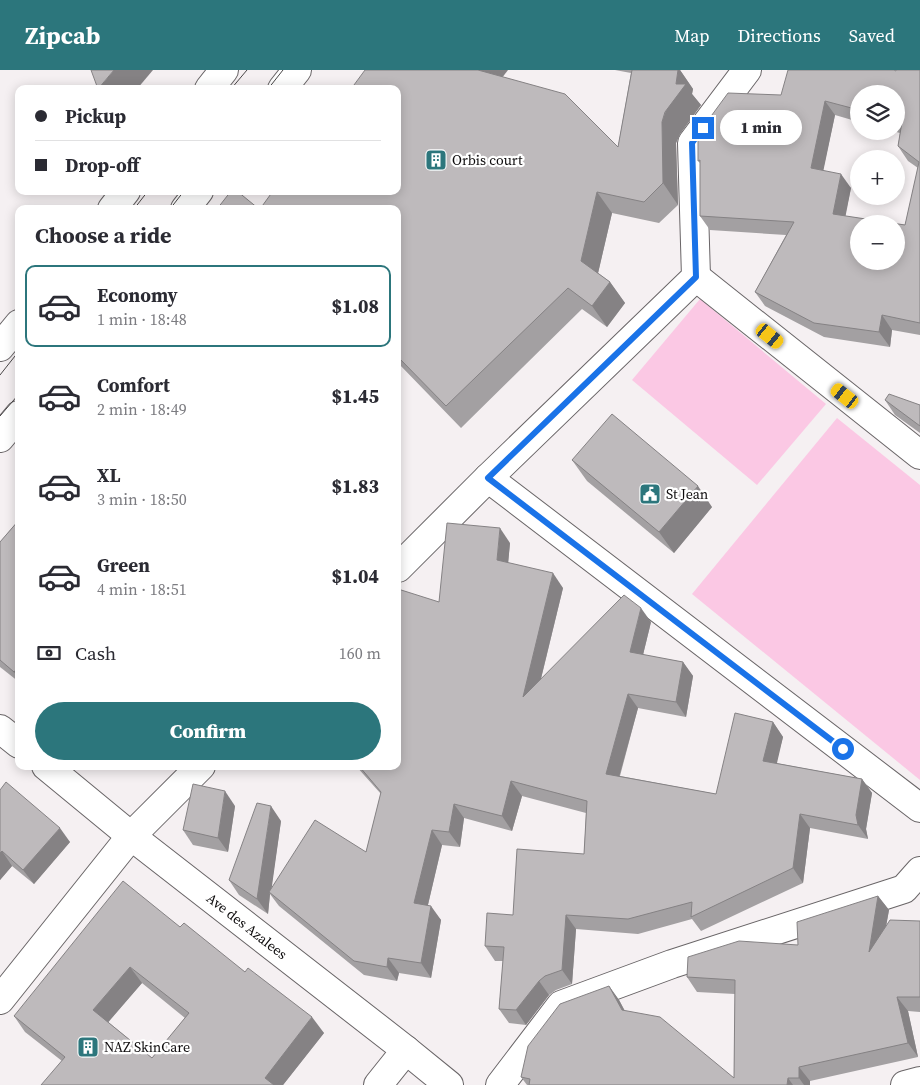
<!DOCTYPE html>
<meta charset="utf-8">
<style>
:root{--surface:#fff;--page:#f7f7f7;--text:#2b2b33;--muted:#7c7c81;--line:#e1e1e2;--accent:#2c767c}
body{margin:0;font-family:"Source Serif 4",serif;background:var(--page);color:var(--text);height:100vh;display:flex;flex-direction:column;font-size:19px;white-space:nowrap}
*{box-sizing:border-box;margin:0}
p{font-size:16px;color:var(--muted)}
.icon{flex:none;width:28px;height:28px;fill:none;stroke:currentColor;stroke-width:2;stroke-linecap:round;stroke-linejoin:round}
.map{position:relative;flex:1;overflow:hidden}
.panel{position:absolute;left:15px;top:135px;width:386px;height:565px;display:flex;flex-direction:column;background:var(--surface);border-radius:10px;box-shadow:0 2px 12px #0003}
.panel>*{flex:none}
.hud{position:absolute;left:15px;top:15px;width:386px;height:110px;border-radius:10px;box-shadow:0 2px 12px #0003;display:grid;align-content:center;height:110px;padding:0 20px;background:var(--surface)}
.buttons{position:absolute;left:850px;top:15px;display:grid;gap:10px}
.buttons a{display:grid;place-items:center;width:55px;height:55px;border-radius:50%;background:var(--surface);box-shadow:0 2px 12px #0003;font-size:25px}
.end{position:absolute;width:22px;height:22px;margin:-11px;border:6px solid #1a73e8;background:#fff;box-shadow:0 0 0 2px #fff}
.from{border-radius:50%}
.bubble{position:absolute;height:35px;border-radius:18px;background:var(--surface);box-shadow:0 2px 12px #0003;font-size:16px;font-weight:800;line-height:35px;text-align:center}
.car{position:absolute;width:15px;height:30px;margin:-15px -8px;border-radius:6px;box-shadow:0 0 4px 1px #0007;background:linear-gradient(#f5c518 24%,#345 0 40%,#f5c518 0 76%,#345 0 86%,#f5c518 0)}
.hud b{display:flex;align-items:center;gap:18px;height:48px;font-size:19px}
.hud b+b{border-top:1px solid var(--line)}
.hud i{width:12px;height:12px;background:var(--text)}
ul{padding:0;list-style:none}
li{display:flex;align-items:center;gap:15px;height:82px;margin:0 10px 8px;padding:0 10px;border:2px solid transparent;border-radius:10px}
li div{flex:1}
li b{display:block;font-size:19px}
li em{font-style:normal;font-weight:800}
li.on{border-color:var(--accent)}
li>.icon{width:45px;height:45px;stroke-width:1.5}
h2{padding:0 20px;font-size:22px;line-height:60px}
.pay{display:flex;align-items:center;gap:12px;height:55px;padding:0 20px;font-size:19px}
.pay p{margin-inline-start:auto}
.cta{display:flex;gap:10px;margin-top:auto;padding:10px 20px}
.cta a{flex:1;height:58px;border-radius:30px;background:var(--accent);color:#fff;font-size:20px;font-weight:800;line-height:58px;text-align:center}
header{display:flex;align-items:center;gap:30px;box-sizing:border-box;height:70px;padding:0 25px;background:var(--accent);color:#fff}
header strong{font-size:24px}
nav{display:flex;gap:28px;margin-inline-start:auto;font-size:18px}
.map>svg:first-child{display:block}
.grass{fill:#fbc8e4}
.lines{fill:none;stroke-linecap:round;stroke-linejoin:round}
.minor-casing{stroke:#696567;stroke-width:30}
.primary-casing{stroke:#696567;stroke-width:30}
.minor{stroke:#fff;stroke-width:28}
.primary{stroke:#fff;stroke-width:28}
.tram{stroke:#4a4748;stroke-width:1}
.wall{fill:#a3a0a2;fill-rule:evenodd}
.shaded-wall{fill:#858284}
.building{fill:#bebabc;stroke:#858284;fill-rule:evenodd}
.route{stroke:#1a73e8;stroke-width:6}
.labels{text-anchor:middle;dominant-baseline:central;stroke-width:4.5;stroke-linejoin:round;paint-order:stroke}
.poi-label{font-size:14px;fill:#0d0b0c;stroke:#fff;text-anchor:start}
.street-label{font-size:14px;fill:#0d0b0c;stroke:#fff}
</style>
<header>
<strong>Zipcab</strong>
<nav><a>Map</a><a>Directions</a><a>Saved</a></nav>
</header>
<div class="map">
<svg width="920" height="1015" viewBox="0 0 920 1015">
<rect width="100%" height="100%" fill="#f5f0f2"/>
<g class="grass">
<polygon points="700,229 826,334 757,415 632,310"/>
<polygon points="837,348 920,415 920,710 692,524"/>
</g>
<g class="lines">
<g class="minor-casing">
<g id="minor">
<polyline points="696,207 920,385"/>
<polyline points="488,408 920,738"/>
<polyline points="398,498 488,408 696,207 692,73 747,0"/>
<polyline points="0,659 19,674"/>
<polyline points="46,696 131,766 406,980 449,1015"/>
<polyline points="0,930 131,766 201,696"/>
<polyline points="378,1015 406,980"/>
<polyline points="500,1015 561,935 672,894 904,819 920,801"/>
<polyline points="905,1015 920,1011"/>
</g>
</g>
<g class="primary-casing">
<g id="primary">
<polyline points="209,19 224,0"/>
<polyline points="282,19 297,0"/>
<polyline points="112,139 126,121"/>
<polyline points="185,139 199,121"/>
<polyline points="0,277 19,254"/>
<polyline points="0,368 19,345"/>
</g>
</g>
<use href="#minor" class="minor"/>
<use href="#primary" class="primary"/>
<g class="tram">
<polyline points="231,19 247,0"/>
<polyline points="268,19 283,0"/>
<polyline points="134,139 148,121"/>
<polyline points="170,139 184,121"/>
<polyline points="0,305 19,281"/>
<polyline points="0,346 19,324"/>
</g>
</g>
<g class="wall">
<polygon points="615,0 680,0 693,19 692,24 701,35 680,64 676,73 678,135 659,153 612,143 598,203 610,212 625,233 607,257 582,239 461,358 398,293 398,139 503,7 618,77 631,3"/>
<path d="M920,0V265L892,260L890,277L824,267L765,236L755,222L786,165L710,160L700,146V93L698,91L781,25ZM859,24H896V61H893L900,63L898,76L908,91L918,98L905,155L845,146L851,118L823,100L835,45L859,52Z"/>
<polygon points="885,330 920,335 920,363 895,345"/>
<polygon points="572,390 712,437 674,483 587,411"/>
<polygon points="19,450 19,612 0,597 0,472"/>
<polygon points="510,473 508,493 563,518 541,609 651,552 643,585 683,592 693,606 686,647 638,638 620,706 716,724 773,652 783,667 776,693 862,709 872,723 866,759 868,769 810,758 803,813 701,861 692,849 638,864 576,859 572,914 556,920 549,925 526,955 509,953 499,939 503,891 495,891 485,876 513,845 584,784 586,743 522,726 512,761 464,748 460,777 442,775 428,835 441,850 431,908 399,903 397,911 364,905 279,836 270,824 268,844 239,825 229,810 281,751 271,819 366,782 381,724 356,696 398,696 439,532"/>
<polygon points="0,720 70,772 34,814 12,796 0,810"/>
<polygon points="235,736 228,782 193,775 183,760"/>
<polygon points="878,826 889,840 886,855 920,851 920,942 908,941 918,987 810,1011 810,1015 527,1015 521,1007 609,916 619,930 625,941 734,1008 735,924 697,922 687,907 798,875"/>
<path d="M180,857L245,902L324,963L283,1015L62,991L25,962L14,946ZM142,913L185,948L152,988L108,952Z"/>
</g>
<g class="shaded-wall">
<polygon points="114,0 153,0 137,19 98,19"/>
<polygon points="477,0 508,0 492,21"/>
<polygon points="678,0 680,0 693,19 692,24 701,35 680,64 676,73 678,135 663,113 662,52 676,14"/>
<polygon points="825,31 835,45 821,112 811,98"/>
<polygon points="841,104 851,118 843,159 833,144"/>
<polygon points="597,122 612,143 596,212 581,191"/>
<polygon points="610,212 625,233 607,257 592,236"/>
<polygon points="882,245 892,260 890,277 879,262"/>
<polygon points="698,416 712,437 674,483 659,462"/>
<polygon points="500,458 510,473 507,505 497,490"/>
<polygon points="553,503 563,518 533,641 523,627"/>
<polygon points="641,538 651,552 640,597 630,582"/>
<polygon points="683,592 693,606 686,647 676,632"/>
<polygon points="19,596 19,609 14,602"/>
<polygon points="628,624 638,638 616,718 606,704"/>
<polygon points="773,652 783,667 774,706 763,691"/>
<polygon points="862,709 872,723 866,759 868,769 858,755 856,745"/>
<polygon points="511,711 522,726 512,761 502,746"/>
<polygon points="225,721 235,736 228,782 218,768"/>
<polygon points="454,734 464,748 460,777 449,762"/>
<polygon points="271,736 281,751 271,823 269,822 270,824 268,844 257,829"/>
<polygon points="800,744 810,758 803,813 793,798"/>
<polygon points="60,758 70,772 34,814 23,800"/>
<polygon points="432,760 442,775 425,847 414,833"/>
<polygon points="2,781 12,796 0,810 0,783"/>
<polygon points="878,826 889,840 879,897 869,882"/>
<polygon points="431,836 441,850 431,908 421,893"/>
<polygon points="566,845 576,859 572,914 562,900"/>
<polygon points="388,888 399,903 397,911 387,897"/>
<polygon points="130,897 142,913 105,956 93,940"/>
<polygon points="539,911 549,925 526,955 516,940"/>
<polygon points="609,916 619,930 632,955 622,940"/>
<polygon points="897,927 908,941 918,987 908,973"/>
<polygon points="312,947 324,963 283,1015 270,1015 265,1008"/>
<polygon points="799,997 810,1011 810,1015 804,1015 799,1008"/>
<polygon points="788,1008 793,1015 787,1015"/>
</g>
<g class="building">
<polygon points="91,0 114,0 98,19"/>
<polygon points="365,0 478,0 565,24 618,77 632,0 678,0 676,14 686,14 665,42 662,52 663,113 644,132 597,122 581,191 610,212 592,236 568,218 446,336 398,287 398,139 260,139 273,121 398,121 398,19 351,19"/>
<path d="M788,0H895V1L897,0H920V253L882,245L879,262L814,253L755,222L794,152L700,146V90L698,91V64L728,23L781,25ZM859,24H896V50L902,52L898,76L919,92L905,155L833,144L841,104L811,98L825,31L859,40ZM859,154H896V191H859Z"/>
<polygon points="231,121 237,121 259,139 217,139"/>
<polygon points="889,324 920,335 920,356 885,330"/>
<polygon points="612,344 698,416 659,462 572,390"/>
<polygon points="19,450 19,596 14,602 0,590 0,472"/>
<polygon points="447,453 500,458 497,490 553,503 523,627 624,525 641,538 630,582 683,592 676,632 628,624 606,704 716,724 735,643 773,652 763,691 862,709 856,745 858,755 800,744 793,798 691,847 692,832 628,849 566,845 562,900 545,906 539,911 516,940 499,939 504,877 485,876 487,843 513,845 517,779 584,784 587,731 511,711 502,746 454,734 449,762 432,760 414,833 431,836 421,893 388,888 387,897 354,891 269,822 315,750 366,782 381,722 359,696 398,696 398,519 439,532"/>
<polygon points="6,712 60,758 23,800 2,781 0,783 0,720"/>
<polygon points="193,714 225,721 218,768 183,760"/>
<polygon points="257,733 271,736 257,829 229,810"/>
<path d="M123,811L180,857L184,853L245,902L248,898L312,947L265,1008L274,1015H41L65,987L14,946ZM130,897L189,943L152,988L93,940Z"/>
<polygon points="878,826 869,882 890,850 920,851 920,927 897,927 908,973 799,997 799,1008 788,1008 787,1015 529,1015 530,1009 521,1007 528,976 560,934 609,916 622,940 660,947 734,1008 735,910 687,907 688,887 739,871 798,875 797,852"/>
</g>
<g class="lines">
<polyline class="route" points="703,58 692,73 696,207 488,408 843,679"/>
</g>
<defs>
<g id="building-square" transform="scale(1.125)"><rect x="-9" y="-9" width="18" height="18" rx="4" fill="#2c767c" stroke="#fff"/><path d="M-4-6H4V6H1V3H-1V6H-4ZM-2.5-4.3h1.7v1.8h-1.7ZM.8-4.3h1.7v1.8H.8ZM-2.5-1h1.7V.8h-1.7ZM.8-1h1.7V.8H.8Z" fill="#fff"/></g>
<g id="civic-square" transform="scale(1.125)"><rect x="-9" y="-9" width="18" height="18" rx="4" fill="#2c767c" stroke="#fff"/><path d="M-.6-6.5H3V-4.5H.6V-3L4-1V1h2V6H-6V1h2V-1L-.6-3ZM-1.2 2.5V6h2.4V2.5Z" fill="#fff"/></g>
</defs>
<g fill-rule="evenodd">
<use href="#building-square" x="436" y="90"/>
<use href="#civic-square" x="650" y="424"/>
<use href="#building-square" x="88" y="977"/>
</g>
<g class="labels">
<g class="poi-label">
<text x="452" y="90">Orbis court</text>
<text x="666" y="424">St Jean</text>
<text x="104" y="977">NAZ SkinCare</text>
</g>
<g class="street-label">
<text transform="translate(247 856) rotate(38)">Ave des Azalees</text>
</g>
</g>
</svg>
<div class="buttons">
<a><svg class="icon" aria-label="layers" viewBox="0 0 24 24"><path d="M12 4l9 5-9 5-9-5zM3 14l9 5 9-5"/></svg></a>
<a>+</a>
<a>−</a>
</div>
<i class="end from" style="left:843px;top:679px"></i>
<i class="end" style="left:703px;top:58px"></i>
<div class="bubble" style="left:720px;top:40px;width:82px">1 min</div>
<i class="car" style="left:770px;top:266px;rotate:129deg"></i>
<i class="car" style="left:845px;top:326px;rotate:308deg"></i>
<div class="hud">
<b><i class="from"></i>Pickup</b>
<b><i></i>Drop-off</b>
</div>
<section class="panel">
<h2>Choose a ride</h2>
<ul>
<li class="on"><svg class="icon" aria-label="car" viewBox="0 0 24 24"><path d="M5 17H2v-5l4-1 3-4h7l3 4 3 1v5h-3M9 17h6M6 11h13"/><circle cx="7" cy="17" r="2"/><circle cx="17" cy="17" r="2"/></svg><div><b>Economy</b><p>1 min · 18:48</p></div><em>$1.08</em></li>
<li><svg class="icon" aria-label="car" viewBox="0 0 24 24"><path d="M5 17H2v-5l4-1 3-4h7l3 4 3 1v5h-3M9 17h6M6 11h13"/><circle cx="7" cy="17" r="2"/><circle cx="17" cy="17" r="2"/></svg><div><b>Comfort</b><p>2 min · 18:49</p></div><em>$1.45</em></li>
<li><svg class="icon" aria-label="car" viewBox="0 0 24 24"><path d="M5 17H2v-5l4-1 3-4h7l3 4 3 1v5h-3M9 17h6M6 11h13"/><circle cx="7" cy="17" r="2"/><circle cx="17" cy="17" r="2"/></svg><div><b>XL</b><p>3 min · 18:50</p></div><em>$1.83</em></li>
<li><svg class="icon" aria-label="car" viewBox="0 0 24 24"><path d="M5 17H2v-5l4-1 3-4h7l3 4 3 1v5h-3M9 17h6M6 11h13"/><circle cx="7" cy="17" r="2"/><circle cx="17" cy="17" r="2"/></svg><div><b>Green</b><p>4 min · 18:51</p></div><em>$1.04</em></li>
</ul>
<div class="pay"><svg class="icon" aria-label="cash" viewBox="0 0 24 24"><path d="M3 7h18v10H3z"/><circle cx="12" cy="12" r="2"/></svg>Cash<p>160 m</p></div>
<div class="cta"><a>Confirm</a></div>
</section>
</div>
